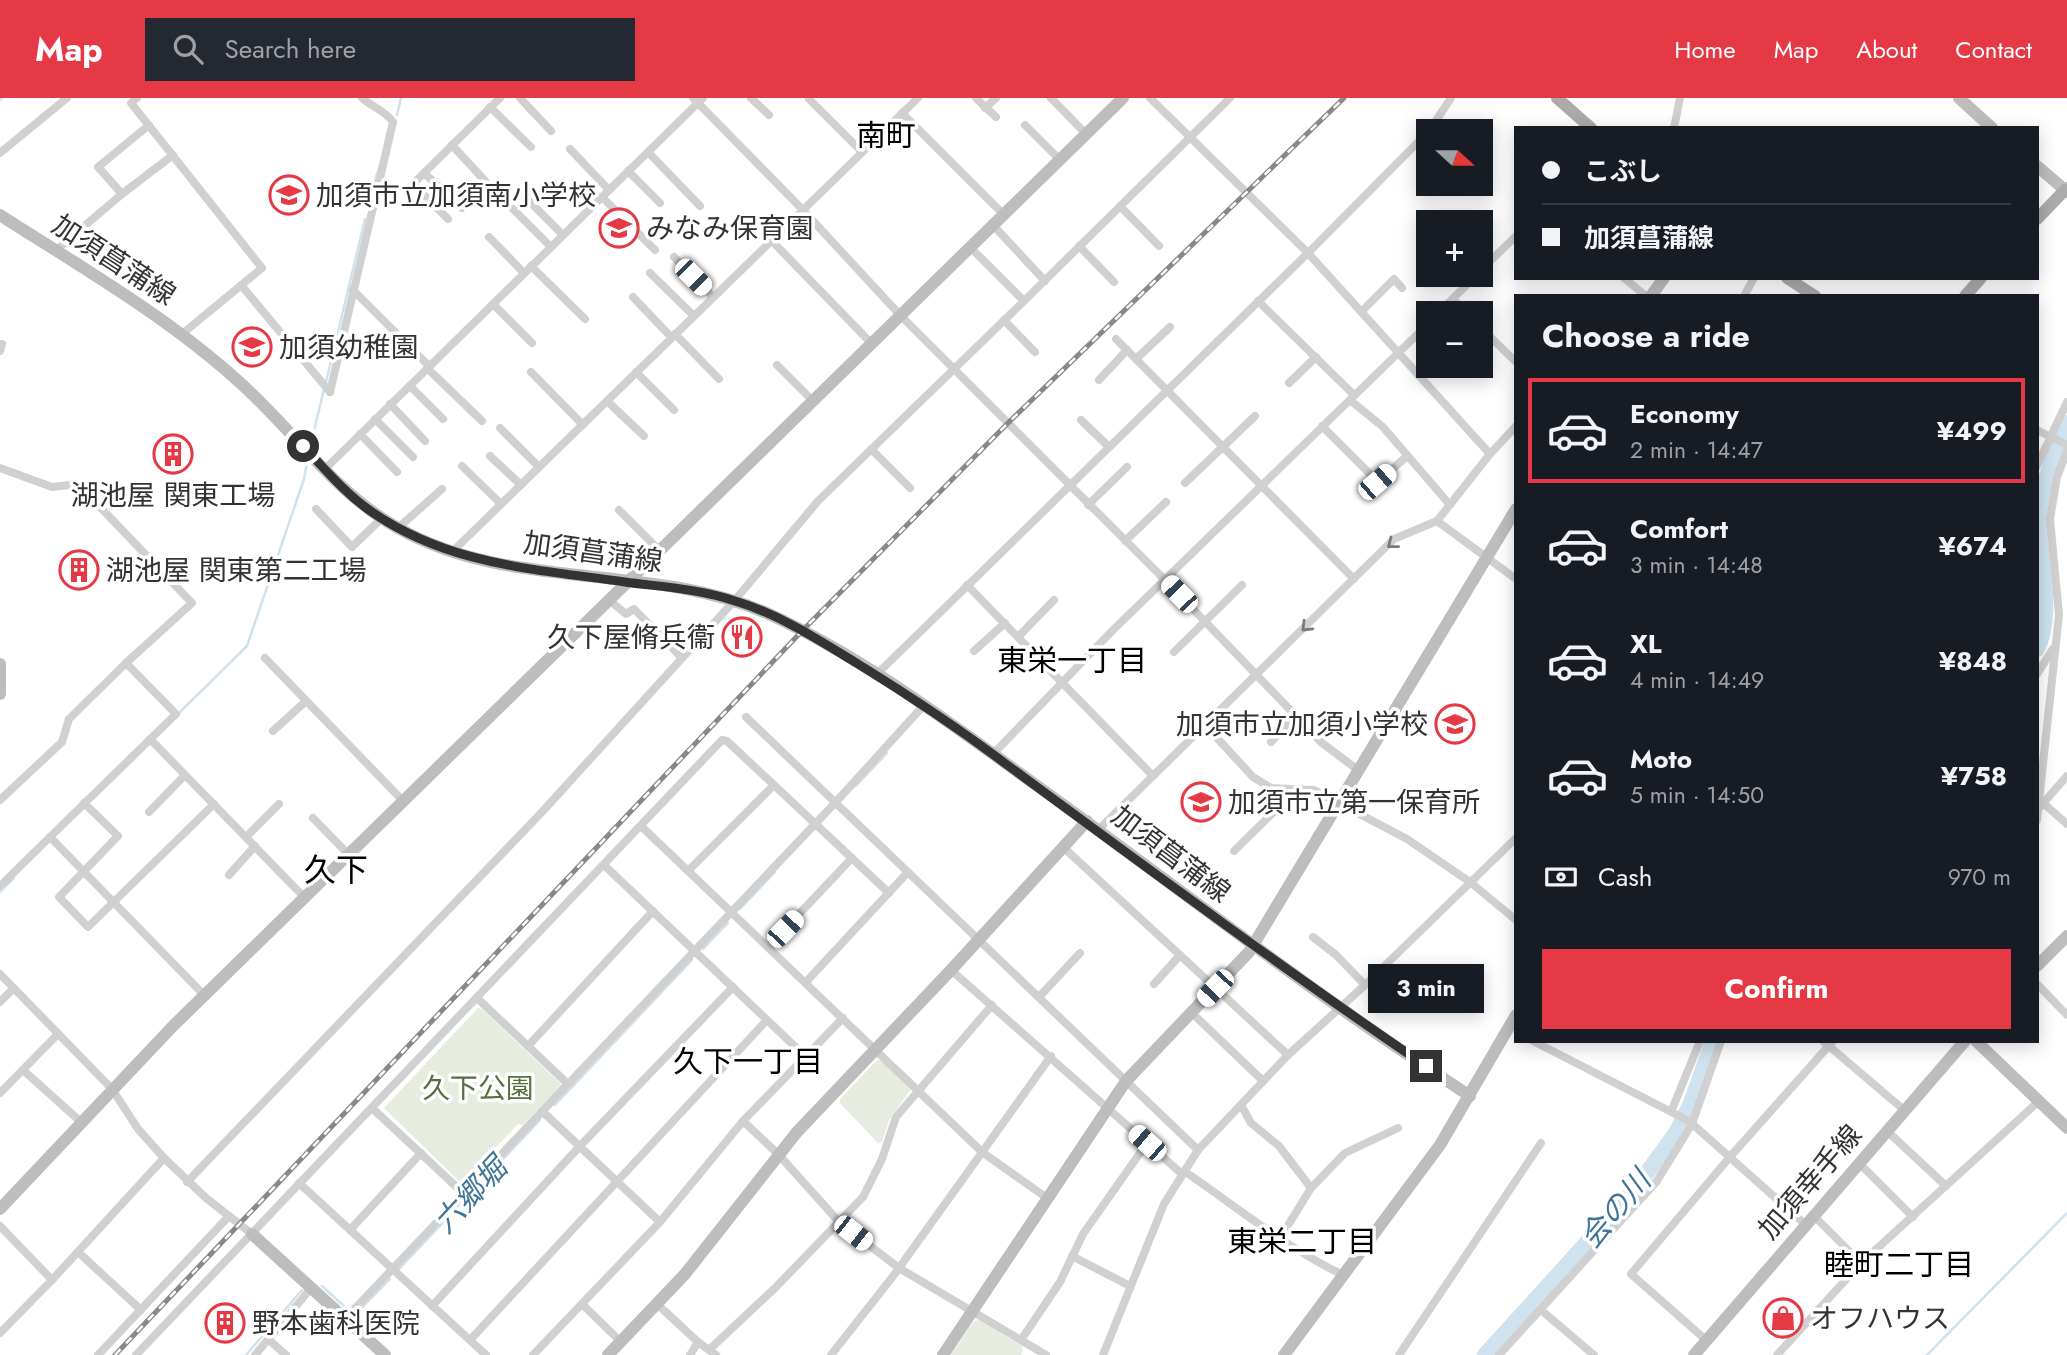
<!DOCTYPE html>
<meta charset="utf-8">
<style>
:root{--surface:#171b24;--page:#242831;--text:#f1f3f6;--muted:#9ea1a6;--line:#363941;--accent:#e63946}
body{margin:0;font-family:Jost,"Noto Sans JP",sans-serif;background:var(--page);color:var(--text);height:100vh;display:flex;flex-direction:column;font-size:26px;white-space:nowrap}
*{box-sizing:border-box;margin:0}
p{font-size:23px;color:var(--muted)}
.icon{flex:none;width:38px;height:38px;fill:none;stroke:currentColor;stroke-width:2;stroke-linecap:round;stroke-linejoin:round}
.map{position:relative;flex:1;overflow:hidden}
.panel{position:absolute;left:1514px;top:196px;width:525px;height:749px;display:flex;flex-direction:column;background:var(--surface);border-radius:0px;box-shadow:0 4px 18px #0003}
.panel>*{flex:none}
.top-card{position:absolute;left:1514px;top:28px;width:525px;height:154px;border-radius:0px;box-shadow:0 4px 18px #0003;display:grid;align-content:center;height:154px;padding:0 28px;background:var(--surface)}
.needle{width:46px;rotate:111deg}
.fabs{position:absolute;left:1416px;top:21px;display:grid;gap:14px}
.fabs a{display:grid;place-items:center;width:77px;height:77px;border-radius:0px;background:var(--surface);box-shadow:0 4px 18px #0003;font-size:35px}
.end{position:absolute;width:32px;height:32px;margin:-16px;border:9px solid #333;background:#fff;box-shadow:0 0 0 4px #fff}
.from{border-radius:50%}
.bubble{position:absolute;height:49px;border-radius:0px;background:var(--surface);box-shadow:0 4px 18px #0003;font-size:23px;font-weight:700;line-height:49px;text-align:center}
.car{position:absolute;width:21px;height:42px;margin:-21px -10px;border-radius:9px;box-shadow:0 0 5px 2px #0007;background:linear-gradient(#fff 24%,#345 0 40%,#fff 0 76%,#345 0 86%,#fff 0)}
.top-card b{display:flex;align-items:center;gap:24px;height:66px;font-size:26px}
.top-card b+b{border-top:2px solid var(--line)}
.top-card i{width:18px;height:18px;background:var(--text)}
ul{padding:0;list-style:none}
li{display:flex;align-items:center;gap:21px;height:105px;margin:0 14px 10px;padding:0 14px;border:4px solid transparent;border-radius:0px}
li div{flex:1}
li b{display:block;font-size:26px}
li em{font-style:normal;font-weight:700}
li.selected{border-color:var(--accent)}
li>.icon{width:63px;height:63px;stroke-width:1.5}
h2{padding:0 28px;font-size:32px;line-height:84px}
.pay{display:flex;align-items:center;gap:18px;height:77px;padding:0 28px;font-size:26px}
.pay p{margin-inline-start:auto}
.primary-button{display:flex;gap:14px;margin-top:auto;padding:14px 28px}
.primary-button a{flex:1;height:80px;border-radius:0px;background:var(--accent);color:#fff;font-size:28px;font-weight:700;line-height:80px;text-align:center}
header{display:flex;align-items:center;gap:42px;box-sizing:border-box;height:98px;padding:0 35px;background:var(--accent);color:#fff}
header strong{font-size:33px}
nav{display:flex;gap:38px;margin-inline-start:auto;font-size:24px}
.search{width:490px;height:63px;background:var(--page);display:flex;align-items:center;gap:18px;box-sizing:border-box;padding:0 24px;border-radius:0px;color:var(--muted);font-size:26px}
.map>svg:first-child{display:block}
.green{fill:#e6ecdf}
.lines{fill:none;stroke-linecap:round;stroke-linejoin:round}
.stream{stroke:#cfe2ee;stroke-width:2.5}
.river{stroke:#cfe2ee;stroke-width:16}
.street{stroke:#d0d0d0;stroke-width:8}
.secondary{stroke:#bdbdbd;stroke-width:12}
.primary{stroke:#ababab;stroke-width:12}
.rail-casing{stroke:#888;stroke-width:5}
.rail{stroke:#fff;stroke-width:2.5;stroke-dasharray:8;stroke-linecap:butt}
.oneway{stroke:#7a7a7a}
.route{stroke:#333;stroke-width:9}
.labels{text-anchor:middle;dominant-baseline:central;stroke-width:7;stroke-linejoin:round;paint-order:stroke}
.poi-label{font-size:28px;fill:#333;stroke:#fff;text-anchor:start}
.street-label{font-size:28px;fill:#333;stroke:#fff}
.park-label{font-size:28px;fill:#56703f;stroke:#fff}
.neighbourhood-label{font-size:30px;fill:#000;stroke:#fff}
.water-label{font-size:30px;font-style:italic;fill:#3f7597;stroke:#fff}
.quarter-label{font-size:32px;fill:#000;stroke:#fff}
</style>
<header>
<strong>Map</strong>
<div class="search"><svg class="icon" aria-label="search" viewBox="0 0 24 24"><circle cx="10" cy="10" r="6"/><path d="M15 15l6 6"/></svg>Search here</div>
<nav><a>Home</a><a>Map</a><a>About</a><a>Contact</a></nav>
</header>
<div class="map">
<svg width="2067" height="1257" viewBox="0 0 2067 1257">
<rect width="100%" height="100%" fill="#fff"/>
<g class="green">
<polygon points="478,910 482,911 562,987 522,1028 519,1025 471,1075 473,1078 464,1088 384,1010"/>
<polygon points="877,962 881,962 911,991 889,1022 882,1044 878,1045 840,1005 840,1001"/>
<polygon points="979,1222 1022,1248 1023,1253 1021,1257 951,1257 974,1223"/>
</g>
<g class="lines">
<g class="stream">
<polyline points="0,2 2,0"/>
<polyline points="397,17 401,0"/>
<polyline points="371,98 377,75"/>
<polyline points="326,284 365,121"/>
<polyline points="310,349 324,291"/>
<polyline points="179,615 247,548 304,381 308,359"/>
<polyline points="856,688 887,655"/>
<polyline points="0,794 14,780"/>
<polyline points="740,811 775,774"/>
<polyline points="703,851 728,825"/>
<polyline points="555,1007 692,862"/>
<polyline points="399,1171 540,1022"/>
<polyline points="322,1188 345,1209"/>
<polyline points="357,1215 390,1181"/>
<polyline points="246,1257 302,1192"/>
<polyline points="1927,1257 2067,1115"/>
</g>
<g class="river">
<path d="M2037,551C2056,512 2036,455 2040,412C2042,383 2057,352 2067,325"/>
<polyline points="1485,1257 1633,1094 1676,1035 1691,1005 1713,943"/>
</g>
<g class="street">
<polyline points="137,0 131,5 262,170 182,236"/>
<polyline points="520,0 551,33"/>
<polyline points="693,0 802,111 900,217 1165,482 1322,645 1358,672"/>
<polyline points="751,0 769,17"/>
<polyline points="976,0 996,19"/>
<polyline points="1051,0 1086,36"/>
<polyline points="1150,0 1308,155 1490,356"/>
<polyline points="809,1 862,54"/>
<polyline points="490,9 531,49"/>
<polyline points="985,10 996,0"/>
<polyline points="902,15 1003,116"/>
<polyline points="1025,27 1059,61"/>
<polyline points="1674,30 1680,0"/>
<polyline points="1429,33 1451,0"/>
<polyline points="452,47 487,85"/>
<polyline points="570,51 609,92"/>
<polyline points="648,54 700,108"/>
<polyline points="0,55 67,0"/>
<polyline points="628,73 660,105"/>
<polyline points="424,75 462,110"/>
<polyline points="122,96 173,57"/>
<polyline points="524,98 563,137"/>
<polyline points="602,99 655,152"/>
<polyline points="1120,108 1159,148"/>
<polyline points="513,111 551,149"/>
<polyline points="448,121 413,86 500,0"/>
<polyline points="992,126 1045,183"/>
<polyline points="489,139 524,175"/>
<polyline points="771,142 871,245"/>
<polyline points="1079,148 1114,184"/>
<polyline points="970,149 1024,203"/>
<polyline points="55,153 122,96 98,69 149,27"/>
<polyline points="674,159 713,199"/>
<polyline points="531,168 585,221"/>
<polyline points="1480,173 1516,138"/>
<polyline points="650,175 694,218"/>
<polyline points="1624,180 1646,198"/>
<polyline points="241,187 330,294"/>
<polyline points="353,192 429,268"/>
<polyline points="1744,198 1754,180"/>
<polyline points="633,199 671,239"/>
<polyline points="1453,201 1467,215"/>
<polyline points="1258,203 1354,297"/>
<polyline points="493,206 532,245"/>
<polyline points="1361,214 1394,181 1402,190"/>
<polyline points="1438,215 1477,177"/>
<polyline points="1004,222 1035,254"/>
<polyline points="1480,229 1516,264"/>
<polyline points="675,236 719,281"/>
<polyline points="1116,241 1354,481"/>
<polyline points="0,253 2,246"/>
<polyline points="1136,261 1170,229"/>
<polyline points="777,267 813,303"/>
<polyline points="427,270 482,323"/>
<polyline points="531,274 583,327"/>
<polyline points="636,274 674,312"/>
<polyline points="1099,282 1127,252"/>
<polyline points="1289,285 1316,259"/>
<polyline points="410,288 443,321"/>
<path d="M330,294L393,24C386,13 372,9 362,0"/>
<polyline points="1350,302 1383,329 1450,407"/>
<polyline points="607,303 644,338"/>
<polyline points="390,306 425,343"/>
<polyline points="375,321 413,359"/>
<polyline points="1081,322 1108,348"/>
<polyline points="1322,328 1378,384 1407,358"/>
<polyline points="500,330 539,369"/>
<polyline points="2037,332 2067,347"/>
<polyline points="360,336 397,374"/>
<polyline points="871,351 910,390"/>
<polyline points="490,358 521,387"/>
<polyline points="462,368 501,406"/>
<polyline points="2037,368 2067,304"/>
<polyline points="0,370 52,389 78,386 192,505 126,565"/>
<polyline points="325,371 703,0"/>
<polyline points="1185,385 1255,318"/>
<polyline points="1088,407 1127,369"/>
<polyline points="316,411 352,449"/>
<polyline points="619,412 660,453"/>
<polyline points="1437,423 1516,481"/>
<polyline points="398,430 442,391"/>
<polyline points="1125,443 1166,404"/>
<polyline points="355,446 382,420"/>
<polyline points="452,454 918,0"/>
<polyline points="967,487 1153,678"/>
<polyline points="609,502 626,516 634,511 682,560"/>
<polyline points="1018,539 1054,502"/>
<polyline points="974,553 1005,525"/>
<polyline points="1174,554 1242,487"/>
<polyline points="265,560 403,703"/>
<polyline points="2037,576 2053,551"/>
<polyline points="876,577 1308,155 1428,34"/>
<polyline points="746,619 1198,1052"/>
<polyline points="1205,627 1253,679 1271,690 1314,692 1407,741 1470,784 1516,822"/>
<polyline points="273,633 306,603"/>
<polyline points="150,641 304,799"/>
<polyline points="1271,644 1295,618"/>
<polyline points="993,656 1112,533 1428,226"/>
<polyline points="0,702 62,644 69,621 126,565 176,616 50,739"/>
<polyline points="2042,704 2067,726"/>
<polyline points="84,705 118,738 59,799 88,829 214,706"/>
<polyline points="2039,710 2067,678"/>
<polyline points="149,714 185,677"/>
<polyline points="313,720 348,756"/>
<polyline points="2037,722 2059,517 2050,421 2057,379 2067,353"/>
<polyline points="641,728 982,1054 1047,1100"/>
<polyline points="1098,732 1394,441 1437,423 1490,356 1516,328"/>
<polyline points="246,739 279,706"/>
<polyline points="1063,749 1288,957"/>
<polyline points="1234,753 1297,691"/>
<polyline points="604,767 806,959"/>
<polyline points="688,773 774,687"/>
<polyline points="229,777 255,748"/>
<polyline points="0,788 50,739 204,897"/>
<polyline points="1313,839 1336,857 1365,887"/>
<polyline points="768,849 852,760"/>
<polyline points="951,872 1182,1076"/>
<polyline points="0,876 112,991 138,1031 164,1060 206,1100 252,1136"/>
<polyline points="806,884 908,774"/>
<polyline points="1154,886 1180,857"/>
<polyline points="2037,886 2067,917"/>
<polyline points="1039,899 1080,855"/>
<polyline points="477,900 568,986"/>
<polyline points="0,904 14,890"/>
<polyline points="1191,914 1262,982"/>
<polyline points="1533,943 1689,1023 1806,1127"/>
<polyline points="1823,943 1904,1012"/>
<polyline points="528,948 653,813"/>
<polyline points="23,972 81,1024"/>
<polyline points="0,995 57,937"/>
<polyline points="1241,1007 1251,1025 1279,1048 1311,1090"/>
<polyline points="372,1010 463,1095"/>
<polyline points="542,1013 660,1124"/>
<polyline points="1671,1014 1700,943"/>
<polyline points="743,1023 778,1056 840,1125 853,1135 899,1170 1046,1257"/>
<polyline points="1887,1033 1946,1088"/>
<polyline points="1859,1065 1913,1119"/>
<path d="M1184,1073C1237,1109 1285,1149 1343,1177"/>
<polyline points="187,1084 542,714 735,502 818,403 1024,203 1230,0"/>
<polyline points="299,1085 486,1257"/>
<polyline points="1814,1118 1861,1165"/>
<polyline points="0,1128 52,1182"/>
<polyline points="350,1132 421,1055"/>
<polyline points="1279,1142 1311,1090 1345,1055 1398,1030"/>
<polyline points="78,1154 141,1212"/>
<polyline points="1072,1158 1130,1188"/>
<polyline points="582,1206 621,1244"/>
<polyline points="657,1206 698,1244 716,1257"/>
<polyline points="432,1208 580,1048 733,889"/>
<polyline points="1541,1212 1594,1257"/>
<polyline points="345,1221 835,705 924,607"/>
<polyline points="0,1235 52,1182 164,1060"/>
<polyline points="268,1241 286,1257"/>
<polyline points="470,1242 767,922"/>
<polyline points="1021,1242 1060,1184 1083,1136 1147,1045"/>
<polyline points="1706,1242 1631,1176 1729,1060 1833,943"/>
<polyline points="709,1252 775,1190 863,1099 882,1061 896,1019 992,907"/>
<polyline points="98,1257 229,1118"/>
<polyline points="136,1257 722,642 727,643 889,795"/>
<polyline points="255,1257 312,1189"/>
<polyline points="533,1257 660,1124 743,1023 843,920"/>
<polyline points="690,1257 698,1244"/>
<polyline points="831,1257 894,1177 1051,958"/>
<polyline points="1103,1257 1164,1106 1198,1052 1288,957 1365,887 1516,740"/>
<polyline points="1399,1257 1541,1045"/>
<polyline points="1499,1257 1657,1083 1692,1026 1721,943"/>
<polyline points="1777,1257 1861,1165 2039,1003"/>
</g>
<g class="secondary">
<polyline points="1959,0 1992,30"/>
<polyline points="2037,68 2065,92 2067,90"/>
<path d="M0,117C81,169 166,218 237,282C292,330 333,394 398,430C512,495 654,463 771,517C866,561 951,626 1036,687C1138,760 1237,837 1339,909C1382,940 1426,969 1470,998"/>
<polyline points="1651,198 1664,180"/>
<polyline points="0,566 0,596"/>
<polyline points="2037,868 2067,838"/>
<polyline points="1976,943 2067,1030"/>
<polyline points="0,1111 173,928 1123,0"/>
<polyline points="252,1136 385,1257"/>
<polyline points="608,1257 685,1176 797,1034 951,872 1087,723"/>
<polyline points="943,1257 1126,983 1249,854 1516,411"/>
<polyline points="1284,1257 1440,1047 1516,917"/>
<polyline points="1694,1257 1965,943"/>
</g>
<g class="primary">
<polyline points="1557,0 1591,30"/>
<polyline points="2037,121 2065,92 2067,94"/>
<polyline points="1787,180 1815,198"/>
<polyline points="1965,198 1981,180"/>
</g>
<g class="rail-casing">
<polyline id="rail" points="115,1257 802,533 1008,325 1344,0"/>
</g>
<use href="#rail" class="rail"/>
</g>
<defs><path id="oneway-chevron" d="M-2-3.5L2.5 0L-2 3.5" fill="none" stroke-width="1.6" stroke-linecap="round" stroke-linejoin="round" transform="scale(1.75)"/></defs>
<g class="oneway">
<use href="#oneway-chevron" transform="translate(1392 446) rotate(142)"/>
<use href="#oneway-chevron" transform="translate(1306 529) rotate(135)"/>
</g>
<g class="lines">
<path class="route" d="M303,348C324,370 344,394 369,412C447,467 534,471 625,484C662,489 700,491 735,503C779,516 819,542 858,566C910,598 961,632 1010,669C1147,770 1285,872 1426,968"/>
</g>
<defs>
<g id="school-ring" transform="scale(2.0125)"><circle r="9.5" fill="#fff" stroke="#e63946" stroke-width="1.5"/><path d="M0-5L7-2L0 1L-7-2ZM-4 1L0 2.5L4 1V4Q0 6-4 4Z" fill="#e63946"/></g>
<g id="building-ring" transform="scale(2.0125)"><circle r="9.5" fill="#fff" stroke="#e63946" stroke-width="1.5"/><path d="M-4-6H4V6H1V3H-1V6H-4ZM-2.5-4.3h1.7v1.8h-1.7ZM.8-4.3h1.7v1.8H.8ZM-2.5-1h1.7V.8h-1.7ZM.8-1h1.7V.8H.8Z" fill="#e63946"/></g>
<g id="restaurant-ring" transform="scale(2.0125)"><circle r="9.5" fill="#fff" stroke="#e63946" stroke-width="1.5"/><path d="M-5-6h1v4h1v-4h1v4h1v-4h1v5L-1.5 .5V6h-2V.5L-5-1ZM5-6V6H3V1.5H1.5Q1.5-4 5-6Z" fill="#e63946"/></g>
<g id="shop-ring" transform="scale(2.0125)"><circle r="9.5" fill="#fff" stroke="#e63946" stroke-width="1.5"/><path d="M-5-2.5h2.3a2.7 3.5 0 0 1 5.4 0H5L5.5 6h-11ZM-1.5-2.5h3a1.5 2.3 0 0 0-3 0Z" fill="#e63946"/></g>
</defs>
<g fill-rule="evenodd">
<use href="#school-ring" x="289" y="97"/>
<use href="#school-ring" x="619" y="130"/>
<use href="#school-ring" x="252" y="249"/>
<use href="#building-ring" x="173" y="356"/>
<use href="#building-ring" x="79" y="472"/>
<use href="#restaurant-ring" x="742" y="539"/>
<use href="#school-ring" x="1455" y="626"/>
<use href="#school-ring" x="1201" y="704"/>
<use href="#shop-ring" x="1783" y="1220"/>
<use href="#building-ring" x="225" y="1225"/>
</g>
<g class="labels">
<g class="poi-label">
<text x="316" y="97">加須市立加須南小学校</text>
<text x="646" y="130">みなみ保育園</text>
<text x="279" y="249">加須幼稚園</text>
<text x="173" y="397" text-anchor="middle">湖池屋 関東工場</text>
<text x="106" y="472">湖池屋 関東第二工場</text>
<text x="715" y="539" text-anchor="end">久下屋脩兵衞</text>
<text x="1428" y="626" text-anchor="end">加須市立加須小学校</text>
<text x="1228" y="704">加須市立第一保育所</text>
<text x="1810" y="1220">オフハウス</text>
<text x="252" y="1225">野本歯科医院</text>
</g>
<g class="street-label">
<text transform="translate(114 162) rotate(33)">加須菖蒲線</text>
<text transform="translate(593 454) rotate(8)">加須菖蒲線</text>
<text transform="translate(1171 756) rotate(37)">加須菖蒲線</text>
<text transform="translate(1810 1084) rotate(-49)">加須幸手線</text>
</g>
<g class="park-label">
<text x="478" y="990">久下公園</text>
</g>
<g class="neighbourhood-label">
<text x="886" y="37">南町</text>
<text x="1072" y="562">東栄一丁目</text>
<text x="748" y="963">久下一丁目</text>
<text x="1302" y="1143">東栄二丁目</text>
<text x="1899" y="1166">睦町二丁目</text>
</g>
<g class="water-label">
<text transform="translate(470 1097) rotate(-47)">六郷堀</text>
<text transform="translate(1615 1111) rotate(-50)">会の川</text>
</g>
<g class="quarter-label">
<text x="336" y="772">久下</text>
</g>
</g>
</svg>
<div class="fabs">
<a><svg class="needle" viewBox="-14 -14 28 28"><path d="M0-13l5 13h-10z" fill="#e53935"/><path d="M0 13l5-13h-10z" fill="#9ea1a6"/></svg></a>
<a>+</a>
<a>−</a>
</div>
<i class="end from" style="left:303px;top:348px"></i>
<i class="end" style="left:1426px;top:968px"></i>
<div class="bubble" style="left:1368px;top:866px;width:116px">3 min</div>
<i class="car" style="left:693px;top:179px;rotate:135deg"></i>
<i class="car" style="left:1377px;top:384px;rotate:49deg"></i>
<i class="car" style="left:1179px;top:496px;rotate:316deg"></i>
<i class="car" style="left:785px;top:831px;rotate:44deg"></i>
<i class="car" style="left:1215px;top:890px;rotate:224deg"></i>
<i class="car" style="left:1147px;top:1045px;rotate:311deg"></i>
<i class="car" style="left:853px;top:1135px;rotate:128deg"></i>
<div class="top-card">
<b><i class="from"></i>こぶし</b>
<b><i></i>加須菖蒲線</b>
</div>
<section class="panel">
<h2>Choose a ride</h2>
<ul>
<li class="selected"><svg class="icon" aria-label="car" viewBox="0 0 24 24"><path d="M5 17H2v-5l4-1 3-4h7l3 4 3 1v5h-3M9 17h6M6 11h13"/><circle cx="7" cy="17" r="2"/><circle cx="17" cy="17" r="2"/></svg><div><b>Economy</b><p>2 min · 14:47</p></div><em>¥499</em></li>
<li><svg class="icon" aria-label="car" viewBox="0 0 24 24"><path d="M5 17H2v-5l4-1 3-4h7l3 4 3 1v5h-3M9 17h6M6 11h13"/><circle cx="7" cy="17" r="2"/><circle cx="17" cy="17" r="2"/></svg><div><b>Comfort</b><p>3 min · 14:48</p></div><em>¥674</em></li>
<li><svg class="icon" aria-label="car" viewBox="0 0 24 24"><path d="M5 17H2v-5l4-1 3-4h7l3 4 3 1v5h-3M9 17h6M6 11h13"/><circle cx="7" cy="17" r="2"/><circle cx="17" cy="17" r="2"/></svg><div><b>XL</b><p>4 min · 14:49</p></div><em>¥848</em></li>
<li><svg class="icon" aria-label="car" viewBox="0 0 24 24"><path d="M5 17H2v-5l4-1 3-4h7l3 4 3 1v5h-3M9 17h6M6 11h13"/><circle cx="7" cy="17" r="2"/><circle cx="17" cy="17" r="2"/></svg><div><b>Moto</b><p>5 min · 14:50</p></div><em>¥758</em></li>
</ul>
<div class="pay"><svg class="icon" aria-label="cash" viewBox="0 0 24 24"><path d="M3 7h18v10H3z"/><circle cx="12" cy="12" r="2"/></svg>Cash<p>970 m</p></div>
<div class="primary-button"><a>Confirm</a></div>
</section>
</div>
